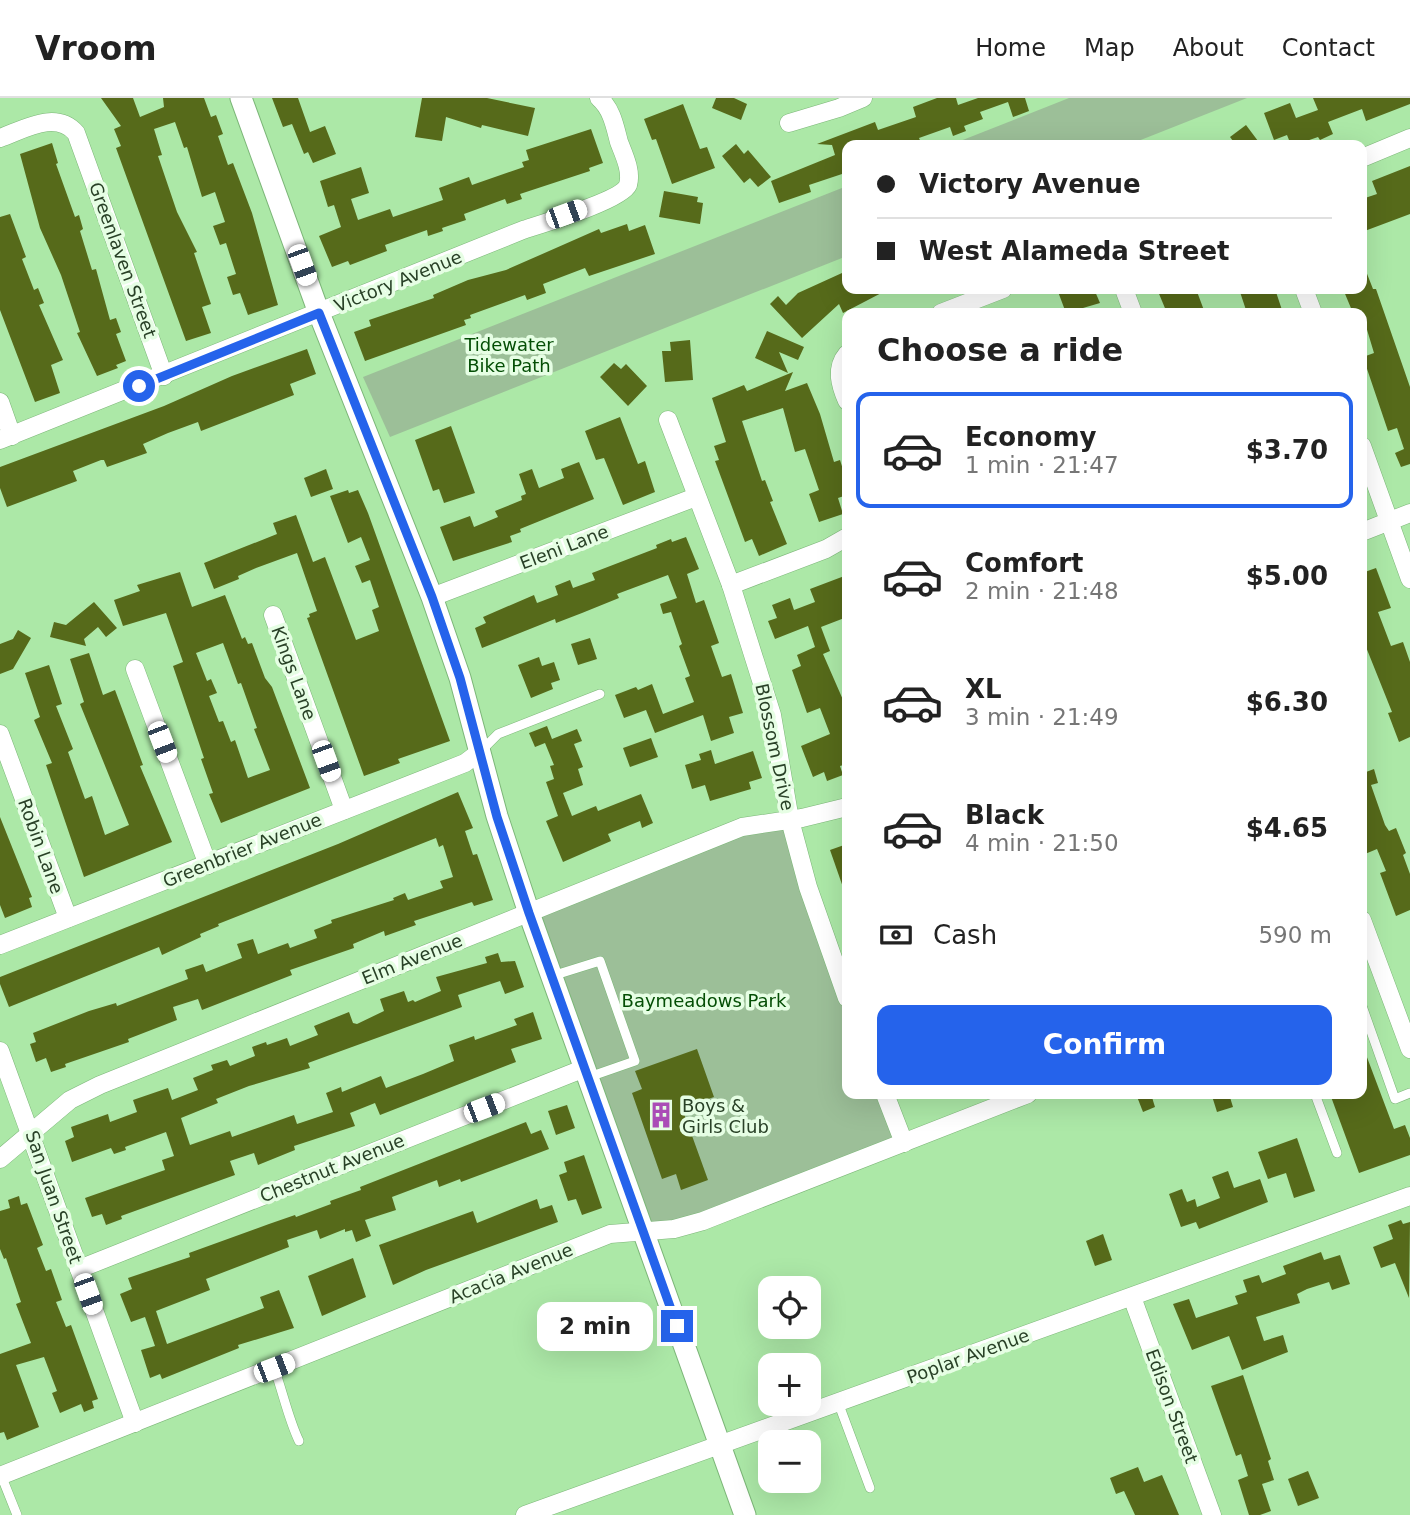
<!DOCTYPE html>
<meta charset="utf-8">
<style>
:root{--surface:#fff;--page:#f6f6f6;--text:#222;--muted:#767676;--line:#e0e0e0;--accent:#2563eb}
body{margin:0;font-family:"DejaVu Sans",sans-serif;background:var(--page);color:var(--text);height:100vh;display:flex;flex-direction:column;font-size:26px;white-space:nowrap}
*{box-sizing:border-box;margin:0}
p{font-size:23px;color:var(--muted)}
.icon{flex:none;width:38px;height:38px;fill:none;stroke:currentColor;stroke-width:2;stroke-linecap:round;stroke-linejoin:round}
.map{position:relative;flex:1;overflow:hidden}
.side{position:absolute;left:842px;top:210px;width:525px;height:791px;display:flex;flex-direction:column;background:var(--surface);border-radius:14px;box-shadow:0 7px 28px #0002}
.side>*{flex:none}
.guide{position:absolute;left:842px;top:42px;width:525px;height:154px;border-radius:14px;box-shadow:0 7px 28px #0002;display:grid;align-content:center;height:154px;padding:0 35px;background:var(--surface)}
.controls{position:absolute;left:758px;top:1178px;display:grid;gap:14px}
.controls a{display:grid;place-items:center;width:63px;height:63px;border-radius:14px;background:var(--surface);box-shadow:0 7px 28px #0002;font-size:35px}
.end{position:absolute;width:32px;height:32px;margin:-16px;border:9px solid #2563eb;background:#fff;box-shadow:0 0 0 4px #fff}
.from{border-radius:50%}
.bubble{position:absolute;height:49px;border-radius:14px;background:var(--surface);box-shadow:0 7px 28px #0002;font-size:23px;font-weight:600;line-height:49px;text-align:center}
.car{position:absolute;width:21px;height:42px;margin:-21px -10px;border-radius:9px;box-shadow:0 0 5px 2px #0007;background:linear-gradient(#fff 24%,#345 0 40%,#fff 0 76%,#345 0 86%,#fff 0)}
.guide b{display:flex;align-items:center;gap:24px;height:66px;font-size:26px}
.guide b+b{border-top:2px solid var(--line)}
.guide i{width:18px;height:18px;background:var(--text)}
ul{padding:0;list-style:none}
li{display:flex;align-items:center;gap:21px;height:116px;margin:0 14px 10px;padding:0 21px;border:4px solid transparent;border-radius:14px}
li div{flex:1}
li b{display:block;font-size:26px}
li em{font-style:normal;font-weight:600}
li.on{border-color:var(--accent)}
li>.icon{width:63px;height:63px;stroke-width:1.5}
h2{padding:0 35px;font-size:32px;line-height:84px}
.pay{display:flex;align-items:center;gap:18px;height:77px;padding:0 35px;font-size:26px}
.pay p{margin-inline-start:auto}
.cta{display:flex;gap:14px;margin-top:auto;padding:14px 35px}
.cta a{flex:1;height:80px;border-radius:14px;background:var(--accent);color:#fff;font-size:28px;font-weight:600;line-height:80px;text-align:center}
header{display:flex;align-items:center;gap:42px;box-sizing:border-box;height:98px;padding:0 35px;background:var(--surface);border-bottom:2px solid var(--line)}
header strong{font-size:33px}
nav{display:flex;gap:38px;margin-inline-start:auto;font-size:24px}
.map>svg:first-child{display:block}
.green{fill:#9cbf98}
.building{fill:#566a1a;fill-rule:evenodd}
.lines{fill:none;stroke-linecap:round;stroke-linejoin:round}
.service-casing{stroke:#7cb678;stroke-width:10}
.minor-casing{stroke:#7cb678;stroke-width:19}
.tertiary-casing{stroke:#7cb678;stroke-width:23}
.service{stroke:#fff;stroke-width:9}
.minor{stroke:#fff;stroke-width:18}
.tertiary{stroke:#fff;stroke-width:21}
.route{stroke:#2563eb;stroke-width:9}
.labels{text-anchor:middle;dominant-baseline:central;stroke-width:7;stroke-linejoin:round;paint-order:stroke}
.street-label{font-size:18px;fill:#294127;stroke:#e6fee4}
.park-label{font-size:18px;fill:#044e05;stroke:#e6fee4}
.poi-label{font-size:18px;fill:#294127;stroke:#e6fee4;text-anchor:start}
</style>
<header>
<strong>Vroom</strong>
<nav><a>Home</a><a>Map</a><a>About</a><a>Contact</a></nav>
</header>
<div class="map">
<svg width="1410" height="1417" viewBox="0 0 1410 1417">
<rect width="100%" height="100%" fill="#ace8a7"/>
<g class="green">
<polygon points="1069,0 1247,0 1128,47 950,47"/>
<polygon points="847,88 847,158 390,339 363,279"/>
<polygon points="790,722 847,900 847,996 885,996 904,1045 703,1123 643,1132 529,815 742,729"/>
</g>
<g class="building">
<polygon points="101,0 133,0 140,19 164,9 163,0 204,0 211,19 216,17 223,36 218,38 228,67 233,65 252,115 278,207 248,217 240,195 233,197 227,179 236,176 226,145 220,147 213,128 225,124 215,94 202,99 187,49 184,50 175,24 154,31 162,57 158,58 177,114 197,154 194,155 211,206 202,209 211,235 186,243 116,50 121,48 114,31 121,28"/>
<polygon points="272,0 298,0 310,34 325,28 336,56 313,65 308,54 304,56 292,26 283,29"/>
<polygon points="422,0 487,0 535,10 528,38 482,27 481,30 446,19 442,43 415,39"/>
<polygon points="716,0 734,0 747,6 741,22 712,10"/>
<polygon points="937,0 956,0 958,7 978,0 1025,0 1029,13 1013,19 1008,4 980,14 983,21 964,28 966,33 953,38 950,29 919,40 922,47 847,47 847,86 842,76 809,87 811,94 779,105 771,83 835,57 832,47 817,46 875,24 878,32 916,19 913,9"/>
<polygon points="1313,0 1410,0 1410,6 1366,23 1362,11 1328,24 1333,36 1320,42 1318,39 1295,47 1291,47 1287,37 1274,42 1264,15 1290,5 1296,20 1318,12"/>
<polygon points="683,6 700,51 707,49 715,70 672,86 656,41 652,42 644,21"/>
<polygon points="1246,27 1261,47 1236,47 1230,39"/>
<polygon points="591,31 603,65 589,70 590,73 520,96 522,101 507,106 505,101 464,116 466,122 442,130 443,133 428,138 427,132 385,147 387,153 350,167 348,163 332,169 319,138 341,129 334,107 328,109 320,83 361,69 369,95 351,101 358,122 390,111 393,119 443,102 439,90 469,79 472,87 524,69 522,64 529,62 526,52"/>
<polygon points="52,45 58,65 56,66 75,119 79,117 83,131 80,133 92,172 96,171 110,222 116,220 121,234 116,236 126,263 116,267 118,270 97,278 77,235 80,234 61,177 40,130 20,56"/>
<polygon points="736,46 744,56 748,52 771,79 758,89 750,80 744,85 722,58"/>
<polygon points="1410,68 1410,116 1362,134 1362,101 1377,96 1372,83"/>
<polygon points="664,93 698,99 697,104 703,105 700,126 659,119"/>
<polygon points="10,116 26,159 22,161 34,192 38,190 44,205 39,207 63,262 51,267 60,295 35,304 0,212 0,119"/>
<polygon points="627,126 629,133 645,127 655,156 589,178 585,170 543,186 546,195 527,202 525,197 470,217 471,220 464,222 466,227 365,263 354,234 371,228 369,222 434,200 433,197 468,182 506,172 599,131 601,135"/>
<polygon points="1362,163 1373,191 1376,191 1410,289 1410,366 1401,369 1395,355 1404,351 1397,330 1388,333 1363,259 1374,255 1362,215 1353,215 1343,191 1362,191"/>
<polygon points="842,175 847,191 889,191 843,215 839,206 802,240 770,206 778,198 786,207 798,195"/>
<polygon points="1057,191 1094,191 1100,205 1066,215"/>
<polygon points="1157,191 1196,191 1205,215 1167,215"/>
<polygon points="1239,191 1275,191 1283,215 1247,215"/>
<polygon points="767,233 804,249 798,262 779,254 788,275 755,260"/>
<polygon points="690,242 693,282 665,284 662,253 671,253 670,244"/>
<polygon points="307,251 316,276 290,286 294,297 201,333 198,324 168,335 143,346 147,355 107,369 104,362 101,362 73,373 77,383 7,409 0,390 0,369 164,308 232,278"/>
<polygon points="614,265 621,271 626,266 647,288 628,308 600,279"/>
<polygon points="793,274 785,293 807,285 820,316 834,364 840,362 847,384 847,397 838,400 843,416 819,424 809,396 819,392 805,351 795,354 783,310 742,323 762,383 765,382 773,403 770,404 787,446 759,458 752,441 745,444 715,363 719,362 714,348 726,344 712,300 744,287 747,293"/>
<polygon points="620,319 638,366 645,363 655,394 623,407 604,360 596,362 585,333"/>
<polygon points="451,328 475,395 444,405 439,391 433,393 415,342"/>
<polygon points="579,364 594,401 520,431 521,434 510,438 512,444 453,463 440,429 470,418 474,429 498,419 495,413 522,402 521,398 526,396 519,376 532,371 539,390 564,380 561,371"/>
<polygon points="326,371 333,391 311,399 304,380"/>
<polygon points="348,392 349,395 358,392 368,415 450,643 398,661 400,665 364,678 307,520 310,519 309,516 317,513 297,455 256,470 238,478 239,481 214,491 204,465 277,436 273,425 296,417 313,464 325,459 356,542 379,533 372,512 379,509 370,482 362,485 355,468 370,462 361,439 348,445 330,398"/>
<polygon points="686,439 699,471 687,476 696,505 704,502 719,545 711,548 722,579 731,576 743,615 729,619 734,635 711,643 703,617 655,635 646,612 624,620 615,597 636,589 638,592 652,586 663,616 694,604 685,580 690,578 679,548 682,546 671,514 663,516 660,506 677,500 668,477 617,496 619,500 582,515 556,525 555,521 482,550 475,530 486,525 483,519 534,497 537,505 558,497 555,488 570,482 573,490 595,482 592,475 657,450 656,447 671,441 672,444"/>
<polygon points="1376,470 1391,510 1378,514 1391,548 1403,544 1410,564 1410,639 1399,644 1388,615 1392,614 1362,539 1362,475"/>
<path d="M180,474L192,509L225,497L242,541L245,539L248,546L252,545L265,580L272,589L310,690L221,725L209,696L213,695L201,661L204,660L173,568L183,564L166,515L123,528L114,502L140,493L137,487ZM223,545L238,586L241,585L257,630L254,631L270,672L248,680L235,642L231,644L223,623L219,624L209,598L217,595L211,581L207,583L196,555Z"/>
<polygon points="847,477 847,519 821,529 830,553 823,556 847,611 847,666 840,668 843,677 827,683 824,674 813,679 801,648 830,636 820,610 807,615 792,572 801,568 797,557 815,549 808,528 775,541 768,523 777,520 772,507 790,500 794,512 815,504 810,491"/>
<polygon points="94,504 117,530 106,539 98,529 84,541 86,548 50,539 54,524 66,527"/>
<polygon points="18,532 31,540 13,571 0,576 0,546 13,541"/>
<polygon points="590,540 597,561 578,567 571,546"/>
<polygon points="89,555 103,597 115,592 143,667 140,668 172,744 84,779 46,667 52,665 34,622 40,619 25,575 49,567 62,606 56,608 73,651 68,654 85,701 92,698 105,737 129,727 80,606 84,604 70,561"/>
<polygon points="539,559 542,568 554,564 560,582 551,585 553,591 531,600 518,567"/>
<polygon points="547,628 552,641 577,631 582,643 574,646 583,669 578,671 583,687 563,695 572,718 596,708 598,713 641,696 653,725 642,730 640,723 608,736 611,743 563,764 546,723 558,718 546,684 554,681 550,668 554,667 545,645 535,649 529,635"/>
<polygon points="651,640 658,659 630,669 623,650"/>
<polygon points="711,652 715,666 753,653 762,680 749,684 751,691 710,703 705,687 692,691 685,667 701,662 699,656"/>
<polygon points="1362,666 1366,674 1374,671 1378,685 1371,687 1385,727 1389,733 1396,730 1406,755 1403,757 1410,776 1410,812 1396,818 1380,775 1386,773 1377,751 1365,756 1362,746"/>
<polygon points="458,694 473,730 465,733 473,757 477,756 493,802 474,808 472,804 414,823 416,827 385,838 384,833 353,846 354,850 290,872 292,877 202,912 198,901 173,909 177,922 128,941 129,944 65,966 66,969 51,974 46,960 36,964 30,946 36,944 33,935 89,913 116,905 117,908 188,881 185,872 203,866 206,874 242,860 237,846 253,841 258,856 288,845 290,850 317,840 314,832 332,825 331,822 394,802 393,800 405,795 408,802 443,790 440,783 453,779 443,747 439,749 436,740 218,826 219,828 200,836 201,839 162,857 159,849 9,909 0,886 0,879 338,746"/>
<polygon points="0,719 32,799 29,800 32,809 5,820 0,807"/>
<polygon points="847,746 847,795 845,795 830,752"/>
<polygon points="498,855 501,864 515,863 524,889 505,896 500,883 458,897 462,909 308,965 310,970 249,988 216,1001 218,1005 181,1020 190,1047 230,1033 232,1039 294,1017 297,1026 333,1014 326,995 341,989 342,994 381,978 386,990 423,976 454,963 449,947 474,938 475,942 517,927 514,921 533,914 542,941 511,951 516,964 380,1017 375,1005 350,1015 355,1028 294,1048 295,1052 258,1067 254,1055 230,1063 235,1077 121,1118 122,1121 106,1127 102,1116 92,1119 85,1100 165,1072 162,1062 174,1058 166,1034 125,1049 126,1052 114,1056 111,1050 72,1064 65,1043 74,1039 71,1029 108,1016 110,1024 137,1014 133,1002 168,990 172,1002 198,992 193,980 213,972 211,967 227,962 230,968 255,958 252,949 266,944 267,947 287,940 290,948 318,937 314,928 349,914 353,925 357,926 384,913 380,901 404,893 408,904 413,902 415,904 441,893 436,879 487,865 485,859"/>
<polygon points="1362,946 1394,1031 1405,1027 1410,1040 1410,1057 1359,1075 1330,996 1362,996"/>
<polygon points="697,951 714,999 682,1010 708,1082 681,1092 676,1076 662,1081 632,995 642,991 635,973"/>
<polygon points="1136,996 1151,996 1155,1009 1143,1014"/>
<polygon points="1219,996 1229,996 1233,1009 1217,1014 1212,998"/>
<polygon points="567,1007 575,1030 556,1037 548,1013"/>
<polygon points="526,1024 531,1036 541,1032 549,1051 461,1084 460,1081 439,1089 437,1082 392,1099 396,1112 365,1122 371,1138 356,1144 352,1132 345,1134 345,1131 320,1141 317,1132 287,1142 289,1149 206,1181 210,1192 156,1213 167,1246 264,1210 260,1199 279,1192 294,1230 238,1247 239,1250 162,1281 160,1276 150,1280 141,1252 155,1248 145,1219 131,1224 120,1196 132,1191 128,1180 190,1159 189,1155 269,1126 295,1117 296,1119 331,1106 330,1103 361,1092 360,1089"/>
<polygon points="1297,1040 1315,1093 1294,1100 1286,1075 1268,1081 1258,1054"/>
<polygon points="584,1057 602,1110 582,1117 576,1101 568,1103 559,1077 567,1074 564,1064"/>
<polygon points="1228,1073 1234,1090 1260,1081 1268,1104 1199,1131 1196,1124 1181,1129 1169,1096 1182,1091 1187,1104 1195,1101 1197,1109 1220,1100 1212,1079"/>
<polygon points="19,1098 21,1107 27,1105 43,1147 37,1150 46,1173 51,1171 62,1202 56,1204 66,1229 71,1227 98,1301 92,1303 94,1310 84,1314 81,1306 60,1315 52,1295 57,1293 44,1259 16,1267 39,1329 7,1342 4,1334 0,1335 0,1256 31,1245 16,1206 21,1204 6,1160 4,1161 0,1151 0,1113 10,1110 8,1102"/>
<polygon points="537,1101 540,1111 552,1107 558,1124 426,1172 393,1187 379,1147 473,1113 477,1125"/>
<polygon points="1401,1122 1403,1126 1410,1124 1409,1200 1395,1165 1381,1170 1373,1149 1393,1141 1388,1127"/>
<polygon points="1103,1136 1112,1162 1095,1168 1086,1143"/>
<polygon points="1321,1154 1324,1162 1340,1157 1350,1186 1332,1192 1329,1184 1307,1191 1297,1196 1300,1205 1256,1219 1264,1243 1283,1237 1288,1254 1242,1272 1229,1238 1192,1252 1173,1206 1189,1201 1196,1220 1238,1206 1235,1198 1247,1194 1243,1182 1259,1177 1262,1185 1286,1176 1283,1168"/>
<polygon points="353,1160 366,1199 322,1218 308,1178"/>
<polygon points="1243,1277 1271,1361 1268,1363 1274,1382 1262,1386 1271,1413 1260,1417 1249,1417 1238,1382 1248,1378 1241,1356 1236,1358 1211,1288"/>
<polygon points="1138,1369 1144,1384 1162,1377 1179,1417 1135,1417 1124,1393 1116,1396 1110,1380"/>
<polygon points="1308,1373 1319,1400 1298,1408 1288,1381"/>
</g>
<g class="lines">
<g class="service-casing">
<g id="service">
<polyline points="482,652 498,636 600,596"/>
<polyline points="552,878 600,863 635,963 589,979"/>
<polyline points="1362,908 1395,1001 1410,995"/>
<polyline points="1315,996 1337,1055"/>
<path d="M274,1270C283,1294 288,1320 299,1343"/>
<polyline points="838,1304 870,1390"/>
<polyline points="1,1377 17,1417"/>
</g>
</g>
<g class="minor-casing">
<g id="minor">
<polyline points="789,25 839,10 863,0"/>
<path d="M0,40C25,31 56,12 76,35L164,278"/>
<polyline points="1362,60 1410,40"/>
<polyline points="1124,191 1133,215"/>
<polyline points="1304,191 1313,215"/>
<polyline points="941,215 1003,191"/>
<path d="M847,256C835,270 840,287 847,303"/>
<polyline points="0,304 12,338"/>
<polyline points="668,322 731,487 772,617 790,722 808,789 847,900"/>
<path d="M0,342L523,132C541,126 622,102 628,87C632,73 624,57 619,44C615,29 612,11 599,0"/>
<polyline points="1362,348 1410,481"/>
<polyline points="1362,434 1410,415"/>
<polyline points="731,487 826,451 847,439"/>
<polyline points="432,499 696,399"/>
<polyline points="273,517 344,712"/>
<polyline points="135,571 208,767"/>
<polyline points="0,636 68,820"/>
<polyline points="1362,822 1410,951"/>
<polyline points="0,847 465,665 481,653"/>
<polyline points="0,953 135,1325"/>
<polyline points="885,996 904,1045"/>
<polyline points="0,1061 70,1002 100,987 742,729 802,720 847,709"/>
<polyline points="79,1171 585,970"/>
<polyline points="1132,1199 1212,1417"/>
<polyline points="0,1378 610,1136 674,1131 703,1123 1028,996"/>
<polyline points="525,1417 1410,1098"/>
</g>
</g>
<g class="tertiary-casing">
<polyline id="tertiary" points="241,0 319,215 432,499 460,580 497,718 529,815 745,1417"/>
</g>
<use href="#service" class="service"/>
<use href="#minor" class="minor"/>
<use href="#tertiary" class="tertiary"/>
</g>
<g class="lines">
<polyline class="route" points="139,288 319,215 432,499 460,580 497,719 529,815 677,1228"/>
</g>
<defs>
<g id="building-bare" transform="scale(2.1)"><path d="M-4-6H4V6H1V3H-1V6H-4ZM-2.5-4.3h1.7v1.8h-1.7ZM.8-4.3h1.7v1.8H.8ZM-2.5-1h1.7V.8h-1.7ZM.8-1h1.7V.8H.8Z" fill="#aa4cb6" stroke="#e6fee4" stroke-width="2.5" paint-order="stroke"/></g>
</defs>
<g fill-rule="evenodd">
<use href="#building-bare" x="661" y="1017"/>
</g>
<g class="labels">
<g class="street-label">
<text transform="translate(123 162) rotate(70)">Greenlaven Street</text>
<text transform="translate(398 183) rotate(-22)">Victory Avenue</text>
<text transform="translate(564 449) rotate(-21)">Eleni Lane</text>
<text transform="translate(294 575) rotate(70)">Kings Lane</text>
<text transform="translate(775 649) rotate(78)">Blossom Drive</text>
<text transform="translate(41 748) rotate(70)">Robin Lane</text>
<text transform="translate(242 752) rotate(-22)">Greenbrier Avenue</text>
<text transform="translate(412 861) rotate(-22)">Elm Avenue</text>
<text transform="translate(332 1070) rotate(-22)">Chestnut Avenue</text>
<text transform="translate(54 1099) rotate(71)">San Juan Street</text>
<text transform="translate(511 1175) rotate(-22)">Acacia Avenue</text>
<text transform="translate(968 1258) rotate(-20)">Poplar Avenue</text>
<text transform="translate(1172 1308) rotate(70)">Edison Street</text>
</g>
<g class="park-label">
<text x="509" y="246">Tidewater<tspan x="509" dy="21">Bike Path</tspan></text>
<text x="704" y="902">Baymeadows Park</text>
</g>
<g class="poi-label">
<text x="682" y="1007">Boys &amp;<tspan x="682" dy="21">Girls Club</tspan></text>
</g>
</g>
</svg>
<div class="controls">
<a><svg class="icon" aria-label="locate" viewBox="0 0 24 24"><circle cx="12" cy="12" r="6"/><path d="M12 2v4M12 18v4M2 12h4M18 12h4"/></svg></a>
<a>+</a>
<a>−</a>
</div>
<i class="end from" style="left:139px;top:288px"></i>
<i class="end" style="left:677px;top:1228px"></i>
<div class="bubble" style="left:537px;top:1204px;width:116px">2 min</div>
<i class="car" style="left:566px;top:116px;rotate:70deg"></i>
<i class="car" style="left:302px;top:167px;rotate:160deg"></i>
<i class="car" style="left:162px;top:644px;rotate:159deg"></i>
<i class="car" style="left:326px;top:663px;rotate:160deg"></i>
<i class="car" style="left:484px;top:1010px;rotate:69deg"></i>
<i class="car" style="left:88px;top:1196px;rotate:160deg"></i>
<i class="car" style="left:274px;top:1270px;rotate:69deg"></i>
<div class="guide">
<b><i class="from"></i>Victory Avenue</b>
<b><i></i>West Alameda Street</b>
</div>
<section class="side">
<h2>Choose a ride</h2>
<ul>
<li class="on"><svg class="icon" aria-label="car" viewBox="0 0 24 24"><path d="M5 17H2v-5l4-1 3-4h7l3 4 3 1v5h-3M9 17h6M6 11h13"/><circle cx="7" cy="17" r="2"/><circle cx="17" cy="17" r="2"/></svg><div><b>Economy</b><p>1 min · 21:47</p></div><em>$3.70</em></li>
<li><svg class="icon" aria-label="car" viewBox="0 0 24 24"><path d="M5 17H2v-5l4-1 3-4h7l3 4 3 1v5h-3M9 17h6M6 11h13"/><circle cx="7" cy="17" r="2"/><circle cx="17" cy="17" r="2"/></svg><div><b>Comfort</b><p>2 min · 21:48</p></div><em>$5.00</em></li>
<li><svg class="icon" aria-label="car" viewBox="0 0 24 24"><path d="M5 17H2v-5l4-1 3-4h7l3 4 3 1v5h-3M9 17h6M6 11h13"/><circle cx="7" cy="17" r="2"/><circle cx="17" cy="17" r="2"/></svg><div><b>XL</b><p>3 min · 21:49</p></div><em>$6.30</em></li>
<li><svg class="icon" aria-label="car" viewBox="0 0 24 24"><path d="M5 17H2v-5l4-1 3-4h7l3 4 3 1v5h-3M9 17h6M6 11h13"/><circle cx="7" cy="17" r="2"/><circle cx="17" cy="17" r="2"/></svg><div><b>Black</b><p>4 min · 21:50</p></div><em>$4.65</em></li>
</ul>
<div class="pay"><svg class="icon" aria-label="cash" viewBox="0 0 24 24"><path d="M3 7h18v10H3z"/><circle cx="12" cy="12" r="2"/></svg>Cash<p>590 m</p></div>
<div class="cta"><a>Confirm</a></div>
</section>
</div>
